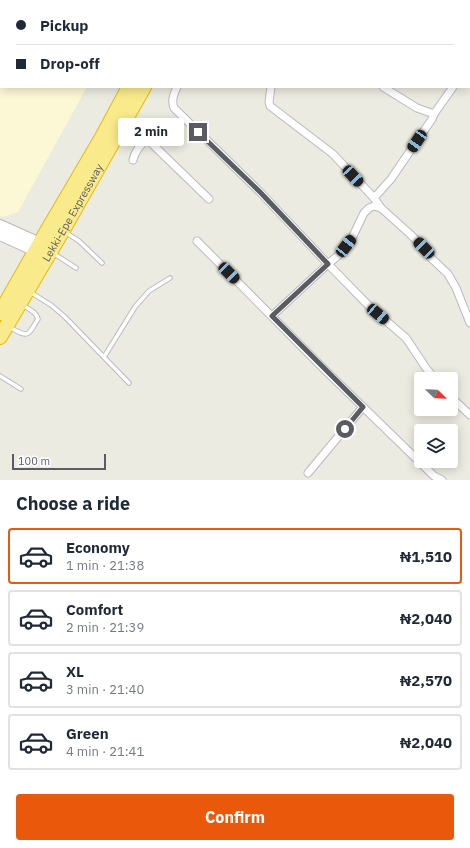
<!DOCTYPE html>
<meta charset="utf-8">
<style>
:root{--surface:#fff;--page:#f2f2f3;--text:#1f2937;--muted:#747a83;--line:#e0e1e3;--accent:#ea580c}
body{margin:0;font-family:"IBM Plex Sans",sans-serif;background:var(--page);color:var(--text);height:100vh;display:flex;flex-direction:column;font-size:15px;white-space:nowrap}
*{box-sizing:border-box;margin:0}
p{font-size:13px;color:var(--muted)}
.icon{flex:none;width:22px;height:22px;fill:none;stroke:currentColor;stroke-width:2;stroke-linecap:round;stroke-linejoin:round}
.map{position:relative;height:480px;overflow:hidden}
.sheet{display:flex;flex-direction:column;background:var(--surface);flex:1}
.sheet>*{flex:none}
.guide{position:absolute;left:0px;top:0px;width:470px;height:88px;box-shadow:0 2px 10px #0003;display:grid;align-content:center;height:88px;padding:0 16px;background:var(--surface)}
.needle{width:26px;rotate:113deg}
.controls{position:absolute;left:414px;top:372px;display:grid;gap:8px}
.controls a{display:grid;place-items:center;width:44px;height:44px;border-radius:4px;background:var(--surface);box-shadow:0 2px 10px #0003;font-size:20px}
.scale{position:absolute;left:12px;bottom:10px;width:94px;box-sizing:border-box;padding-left:4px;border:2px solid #5a5c62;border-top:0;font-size:11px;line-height:14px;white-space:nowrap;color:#5a5c62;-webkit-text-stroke:3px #fff;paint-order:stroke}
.end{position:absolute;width:18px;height:18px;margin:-9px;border:5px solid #5a5c62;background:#fff;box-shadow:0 0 0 2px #fff}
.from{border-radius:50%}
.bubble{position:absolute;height:28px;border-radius:4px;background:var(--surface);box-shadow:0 2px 10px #0003;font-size:13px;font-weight:700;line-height:28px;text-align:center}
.car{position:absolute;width:12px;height:24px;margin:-12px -6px;border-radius:5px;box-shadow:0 0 3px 1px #0007;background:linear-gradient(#222 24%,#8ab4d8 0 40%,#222 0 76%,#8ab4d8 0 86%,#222 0)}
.guide b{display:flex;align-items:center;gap:14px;height:38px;font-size:15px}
.guide b+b{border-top:1px solid var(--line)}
.guide i{width:10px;height:10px;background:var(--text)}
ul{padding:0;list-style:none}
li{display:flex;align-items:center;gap:12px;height:56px;margin:0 8px 6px;padding:0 8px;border:2px solid var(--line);border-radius:4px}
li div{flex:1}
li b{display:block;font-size:15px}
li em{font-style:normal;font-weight:700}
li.on{border-color:var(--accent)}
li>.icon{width:36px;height:36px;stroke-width:1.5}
h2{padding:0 16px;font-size:18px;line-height:48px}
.button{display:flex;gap:8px;margin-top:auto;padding:8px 16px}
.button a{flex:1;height:46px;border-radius:4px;background:var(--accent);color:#fff;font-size:16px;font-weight:700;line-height:46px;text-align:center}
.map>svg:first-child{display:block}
.commercial{fill:#fcf8d6}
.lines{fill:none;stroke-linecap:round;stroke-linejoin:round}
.lane-casing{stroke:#b9bac0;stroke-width:5.5}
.street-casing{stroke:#b9bac0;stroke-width:9}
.secondary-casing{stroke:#b7b9c0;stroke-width:12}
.highway-casing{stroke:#e7ba07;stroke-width:16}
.lane{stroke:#fff;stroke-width:3.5}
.street{stroke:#fff;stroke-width:7}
.secondary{stroke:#fff;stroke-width:10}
.highway{stroke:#f9ea8b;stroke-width:14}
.route{stroke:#5a5c62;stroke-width:5}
.labels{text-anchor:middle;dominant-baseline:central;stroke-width:3.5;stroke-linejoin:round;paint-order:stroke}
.street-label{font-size:11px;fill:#5a5c62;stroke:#fff}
</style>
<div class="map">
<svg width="470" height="480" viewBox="0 0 470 480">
<rect width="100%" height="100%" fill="#ecebe1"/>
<polygon class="commercial" points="0,20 1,21 1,87 87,87 18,212 3,217 0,216"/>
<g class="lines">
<g class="lane-casing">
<g id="lane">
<polyline points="124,0 126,1"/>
<polyline points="235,0 236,1"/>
<polyline points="469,42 470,42"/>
<polyline points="65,232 79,241 102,263"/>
<polyline points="53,253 76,268"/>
<polyline points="30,292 51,305 65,317 129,383"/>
<path d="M9,327C28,337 27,338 38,319C37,312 28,309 23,305"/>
<polyline points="104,357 135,307 149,291 170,278"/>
<polyline points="0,376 21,389"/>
</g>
</g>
<g class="street-casing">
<g id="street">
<polyline points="375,0 377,1"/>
<polyline points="37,1 37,0"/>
<polyline points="330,1 331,0"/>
<polyline points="448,1 449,0"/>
<polyline points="469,77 470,79"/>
<path d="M177,87C174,94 171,100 174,108L260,192L328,264L369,306L406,338L426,368L435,379"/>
<polyline points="271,87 269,102 270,106 333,154 374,198 381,208"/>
<polyline points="383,87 417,108 434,114 453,87"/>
<polyline points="122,124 138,132 147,139 209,199"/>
<path d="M133,160C135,151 140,145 147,139"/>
<polyline points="374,198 391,179 432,119 434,114"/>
<polyline points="197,241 324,369 434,476 442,480"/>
<polyline points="272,316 328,264 341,253 351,240 364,213 369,208 374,206 381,208 410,234 424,248 430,257 448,274 456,288 470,323"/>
<polyline points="451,397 470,415"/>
<polyline points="308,473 363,407"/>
</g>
</g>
<g class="secondary-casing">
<g id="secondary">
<polyline points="0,225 40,243"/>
<polyline points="0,235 35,251"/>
</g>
</g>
<g class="highway-casing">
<g id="highway">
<polyline points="184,1 185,0"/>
<polyline points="197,1 198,0"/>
<polyline points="0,313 40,243 101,139 129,87"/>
<path id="s1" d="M0,337L63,230L144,87"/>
</g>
</g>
<use href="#lane" class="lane"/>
<use href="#street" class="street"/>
<use href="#secondary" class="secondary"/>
<use href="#highway" class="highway"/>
</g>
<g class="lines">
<polyline class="route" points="198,132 260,192 328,264 272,316 363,407 345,429"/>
</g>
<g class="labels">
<g class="street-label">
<text stroke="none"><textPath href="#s1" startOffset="144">Lekki-Epe Expressway</textPath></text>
</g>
</g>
</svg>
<div class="controls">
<a><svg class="needle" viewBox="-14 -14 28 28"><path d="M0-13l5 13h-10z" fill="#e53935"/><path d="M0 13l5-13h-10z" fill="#747a83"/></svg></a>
<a><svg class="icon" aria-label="layers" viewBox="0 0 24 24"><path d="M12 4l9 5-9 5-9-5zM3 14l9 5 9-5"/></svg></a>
</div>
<div class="scale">100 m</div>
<i class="end from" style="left:345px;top:429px"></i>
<i class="end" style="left:198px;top:132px"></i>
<div class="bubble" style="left:118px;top:118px;width:66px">2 min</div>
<i class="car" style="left:417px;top:141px;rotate:214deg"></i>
<i class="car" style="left:353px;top:176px;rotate:137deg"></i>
<i class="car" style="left:346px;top:246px;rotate:38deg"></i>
<i class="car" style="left:424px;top:248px;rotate:316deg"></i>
<i class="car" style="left:229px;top:273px;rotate:135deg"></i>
<i class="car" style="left:378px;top:314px;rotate:130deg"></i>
<div class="guide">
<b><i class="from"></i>Pickup</b>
<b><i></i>Drop-off</b>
</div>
</div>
<section class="sheet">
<h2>Choose a ride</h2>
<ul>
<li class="on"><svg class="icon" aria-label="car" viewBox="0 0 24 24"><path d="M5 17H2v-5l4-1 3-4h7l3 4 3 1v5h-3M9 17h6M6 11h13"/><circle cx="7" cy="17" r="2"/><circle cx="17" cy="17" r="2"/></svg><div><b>Economy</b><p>1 min · 21:38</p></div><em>₦1,510</em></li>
<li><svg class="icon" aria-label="car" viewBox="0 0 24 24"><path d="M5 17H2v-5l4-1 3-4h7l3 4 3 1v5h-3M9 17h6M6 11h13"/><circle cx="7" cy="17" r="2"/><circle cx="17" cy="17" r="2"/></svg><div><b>Comfort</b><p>2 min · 21:39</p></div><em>₦2,040</em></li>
<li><svg class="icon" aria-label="car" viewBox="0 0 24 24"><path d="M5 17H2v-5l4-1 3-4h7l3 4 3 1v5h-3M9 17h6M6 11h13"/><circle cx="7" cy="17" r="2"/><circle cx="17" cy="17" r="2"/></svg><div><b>XL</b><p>3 min · 21:40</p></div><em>₦2,570</em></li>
<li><svg class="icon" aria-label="car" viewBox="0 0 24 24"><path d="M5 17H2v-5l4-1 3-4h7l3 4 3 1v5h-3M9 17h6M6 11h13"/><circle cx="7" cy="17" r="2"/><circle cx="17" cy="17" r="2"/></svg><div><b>Green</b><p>4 min · 21:41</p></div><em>₦2,040</em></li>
</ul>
<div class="button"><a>Confirm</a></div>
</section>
